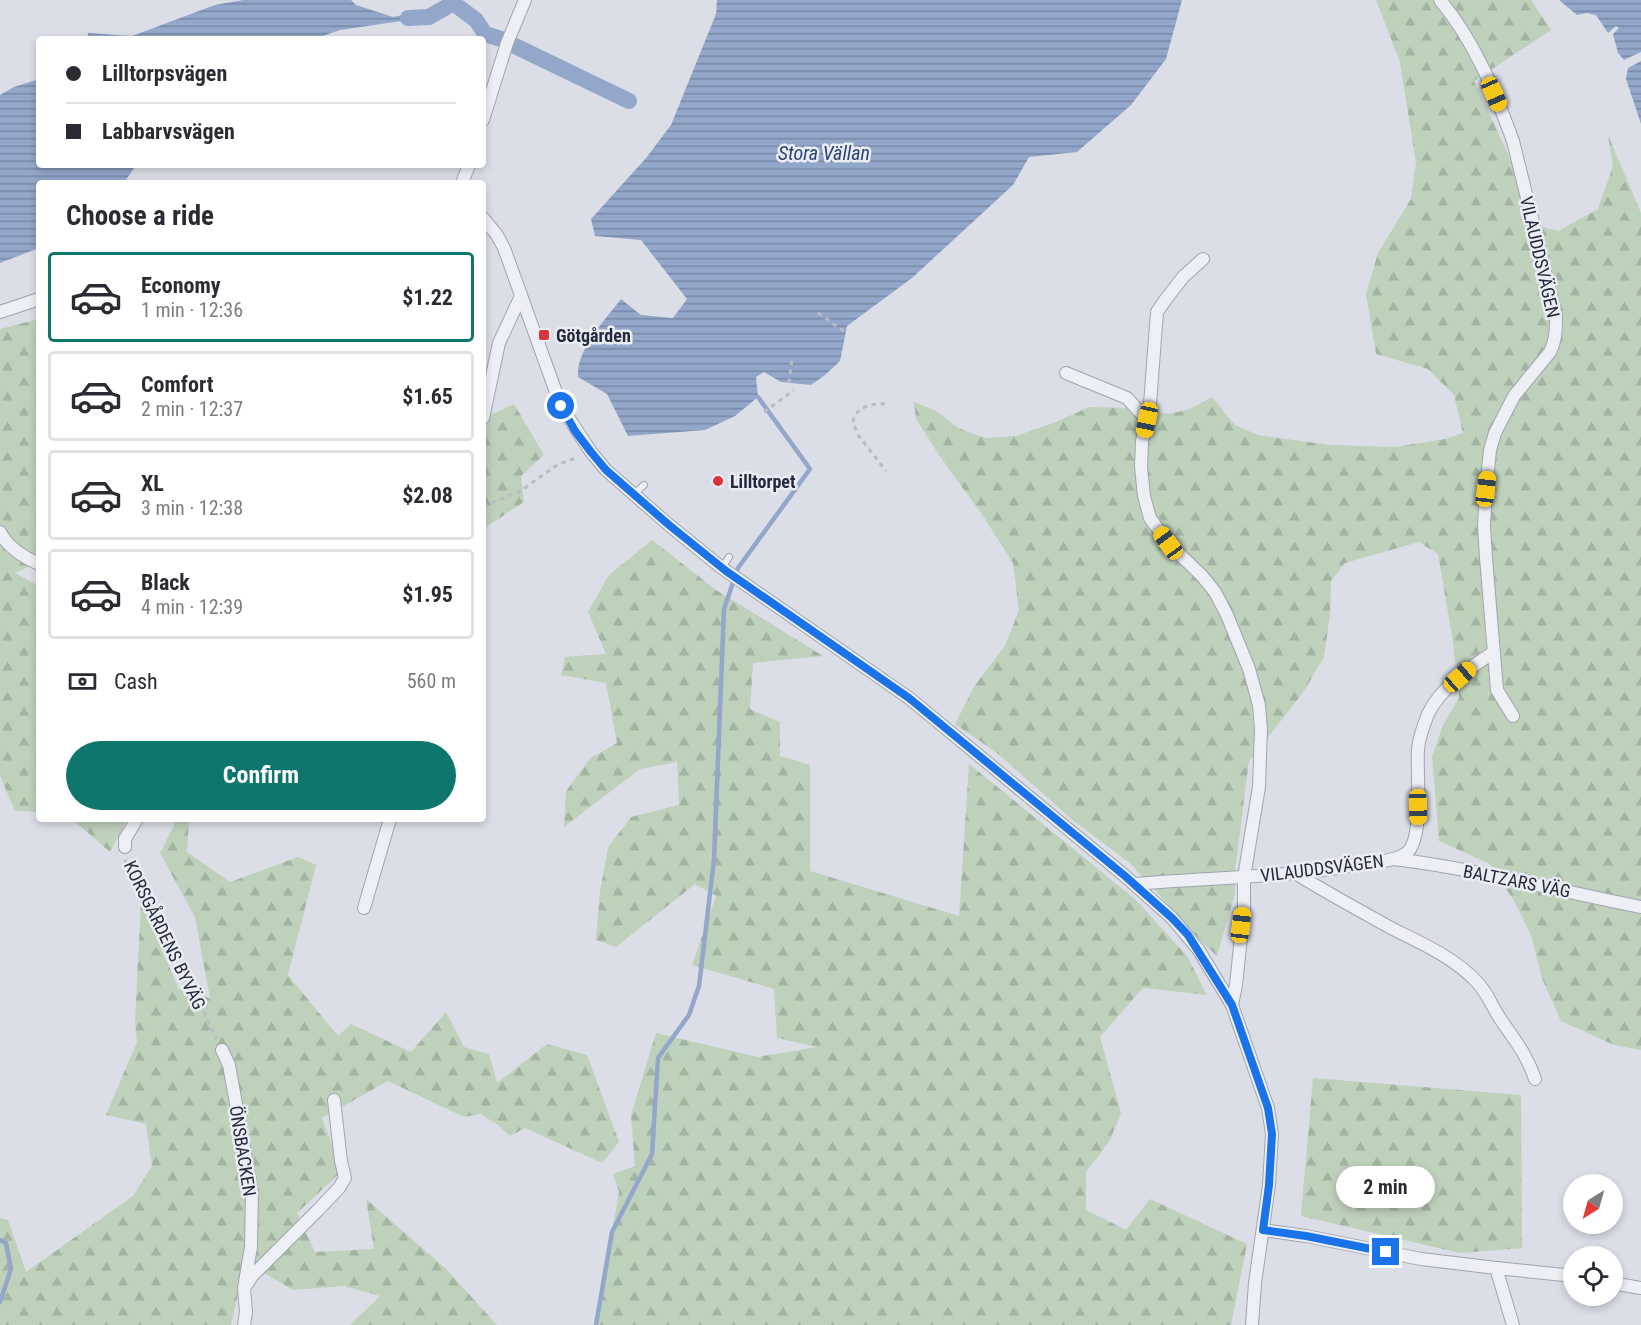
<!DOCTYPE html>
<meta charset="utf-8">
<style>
:root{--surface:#fff;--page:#f7f7f7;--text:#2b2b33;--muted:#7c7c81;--line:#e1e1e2;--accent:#0f766e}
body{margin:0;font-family:"Roboto Condensed",sans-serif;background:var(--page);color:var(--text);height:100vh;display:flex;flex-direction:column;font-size:22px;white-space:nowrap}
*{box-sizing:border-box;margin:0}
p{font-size:20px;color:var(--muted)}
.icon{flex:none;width:33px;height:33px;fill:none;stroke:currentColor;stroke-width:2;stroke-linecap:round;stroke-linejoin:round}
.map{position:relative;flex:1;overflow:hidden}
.sheet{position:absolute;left:36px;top:180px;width:450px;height:642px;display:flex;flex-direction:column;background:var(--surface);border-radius:6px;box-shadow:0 3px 9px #0003}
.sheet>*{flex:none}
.guide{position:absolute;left:36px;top:36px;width:450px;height:132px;border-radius:6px;box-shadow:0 3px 9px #0003;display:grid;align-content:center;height:132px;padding:0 30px;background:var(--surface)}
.needle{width:39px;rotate:217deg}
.fabs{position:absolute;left:1563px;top:1174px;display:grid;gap:12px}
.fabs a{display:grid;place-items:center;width:60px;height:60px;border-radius:50%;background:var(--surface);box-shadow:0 3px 9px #0003;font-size:30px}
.end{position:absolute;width:27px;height:27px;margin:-14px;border:8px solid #1a73e8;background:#fff;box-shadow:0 0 0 3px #fff}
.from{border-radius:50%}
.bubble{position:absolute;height:42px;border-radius:21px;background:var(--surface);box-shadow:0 3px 9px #0003;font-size:20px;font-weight:700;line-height:42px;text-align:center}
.car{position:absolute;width:18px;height:36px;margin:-18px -9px;border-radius:8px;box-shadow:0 0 4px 2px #0007;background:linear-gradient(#f5c518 24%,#345 0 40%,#f5c518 0 76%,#345 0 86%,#f5c518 0)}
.guide b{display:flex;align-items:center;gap:21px;height:57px;font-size:22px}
.guide b+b{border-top:2px solid var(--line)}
.guide i{width:15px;height:15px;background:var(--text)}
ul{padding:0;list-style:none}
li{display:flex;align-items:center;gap:18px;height:90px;margin:0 12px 9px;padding:0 18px;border:3px solid var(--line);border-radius:6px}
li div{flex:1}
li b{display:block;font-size:22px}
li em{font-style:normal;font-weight:700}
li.active{border-color:var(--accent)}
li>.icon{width:54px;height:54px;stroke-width:1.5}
h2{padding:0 30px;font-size:27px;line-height:72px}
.pay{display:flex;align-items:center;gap:15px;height:66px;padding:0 30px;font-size:22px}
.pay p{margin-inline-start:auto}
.action{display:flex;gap:12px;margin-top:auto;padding:12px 30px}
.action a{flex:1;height:69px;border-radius:36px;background:var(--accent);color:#fff;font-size:24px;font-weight:700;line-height:69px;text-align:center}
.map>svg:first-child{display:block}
.forest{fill:url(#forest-firs)}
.water{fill:url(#water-rules)}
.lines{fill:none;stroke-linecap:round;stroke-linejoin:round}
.stream{stroke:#93a7ca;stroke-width:4.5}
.canal{stroke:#93a7ca;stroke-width:16}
.lane-casing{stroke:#a0a4b0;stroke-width:8}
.street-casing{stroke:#a0a4b0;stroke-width:14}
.path{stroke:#b9bcc5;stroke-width:3;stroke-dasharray:4.5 4.5;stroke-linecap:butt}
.lane{stroke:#eeeff5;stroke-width:6}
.street{stroke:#eeeff5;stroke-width:12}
.route{stroke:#1a73e8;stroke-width:8}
.poi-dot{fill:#d6353b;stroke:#eaedf4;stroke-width:2}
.labels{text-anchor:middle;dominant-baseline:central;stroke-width:5;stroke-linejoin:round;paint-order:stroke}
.street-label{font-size:18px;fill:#242a3d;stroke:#eaedf4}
.poi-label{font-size:18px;font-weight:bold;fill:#242a3d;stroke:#eaedf4;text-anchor:start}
.water-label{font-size:20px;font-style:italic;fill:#2c4473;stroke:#eaedf4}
</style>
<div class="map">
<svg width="1641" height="1325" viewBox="0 0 1641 1325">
<defs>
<pattern id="forest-firs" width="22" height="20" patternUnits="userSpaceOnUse" patternTransform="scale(1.5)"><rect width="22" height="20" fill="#bed1bb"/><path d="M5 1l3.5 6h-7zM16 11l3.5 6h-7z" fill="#a3b4a2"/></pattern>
<pattern id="water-rules" width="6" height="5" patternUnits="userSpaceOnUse" patternTransform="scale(1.5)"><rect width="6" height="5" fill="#93a7ca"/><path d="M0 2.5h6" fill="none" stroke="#7888a5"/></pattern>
</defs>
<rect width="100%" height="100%" fill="#dbdee6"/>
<g class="forest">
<polygon points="1376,0 1531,0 1551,30 1474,81 1508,154 1534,225 1558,231 1598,209 1613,166 1608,135 1641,213 1641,1050 1614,1045 1561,1021 1542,978 1531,935 1516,904 1490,864 1439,841 1432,756 1443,725 1459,698 1453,642 1438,554 1419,542 1345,563 1331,581 1330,614 1324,657 1302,694 1249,761 1235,871 1235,894 1217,956 1201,941 1131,864 1075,822 997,753 955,724 975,685 1005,646 1019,610 1013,563 983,516 939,455 916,419 914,402 936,411 958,428 985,438 1016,436 1056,422 1089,407 1125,408 1169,414 1190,409 1212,397 1235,425 1258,435 1330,445 1395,447 1445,439 1463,433 1454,395 1428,369 1376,354 1366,294 1378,253 1411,199 1416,163 1400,62"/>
<polygon points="39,319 39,562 15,573 39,586 39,812 15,811 0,776 0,329"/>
<polygon points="514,404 544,455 521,476 524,502 486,527 483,533 483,423 488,416"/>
<polygon points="652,540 716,590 823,656 753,663 750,709 780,722 780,756 810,765 810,871 959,916 969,764 1135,899 1187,956 1207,995 1143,988 1100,1037 1121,1113 1109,1142 1086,1172 1086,1210 1126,1230 1150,1199 1247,1244 1231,1325 596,1325 619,1192 613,1174 635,1166 631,1115 656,1033 758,1057 817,1047 777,1038 774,989 692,965 716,896 695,884 616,947 596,940 600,892 608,847 631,817 679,805 677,762 640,769 564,827 566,791 591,758 617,743 606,683 561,675 565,657 606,654 588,612 609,575"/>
<polygon points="72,819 127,819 110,852"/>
<polygon points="177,819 189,819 187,852 230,882 298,857 316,865 288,975 338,1036 351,1024 411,1052 446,1012 464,1047 489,1054 497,1083 547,1044 587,1055 619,1142 602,1163 525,1128 510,1136 497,1124 480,1114 464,1117 388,1081 322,1118 342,1171 297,1213 315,1252 374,1249 366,1199 445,1268 497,1325 350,1325 380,1296 344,1286 293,1290 266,1274 243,1272 231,1325 0,1325 0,1218 8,1220 26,1272 133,1196 152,1166 146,1124 106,1115 137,1042 135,1021 141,902 179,989 210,998 195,917 160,853"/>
<polygon points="1313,1078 1521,1095 1522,1248 1460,1253 1301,1216"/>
</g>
<g class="water">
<polygon points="243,0 351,0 356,5 393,17 422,11 429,17 340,30 314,39 87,39 88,33 132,36 215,5"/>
<path d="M717,0H1182L1166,59L1131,105L1077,152L1029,157L1013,185L912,278L847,326L840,361L825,375L811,385L781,382L764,372L756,377L758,397L735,416L705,430L628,436L607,394L578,377C576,350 605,320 621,299L641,315L673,318L687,299L641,240L595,236L591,219L646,158L671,125L716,14Z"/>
<polygon points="1559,0 1641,0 1641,52 1624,60 1618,53 1613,34 1619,28 1616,26 1608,33 1596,15 1587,13 1577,15"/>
<polygon points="1641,61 1641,124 1626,79 1628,68"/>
<polygon points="39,79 39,165 136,165 124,183 39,183 39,248 0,263 0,95 14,87"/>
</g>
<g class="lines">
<g class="stream">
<polyline points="0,1240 6,1243 11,1269 0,1302"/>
<polyline points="596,1325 612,1232 652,1154 658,1058 689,1015 699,986 714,860 724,609 738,568 810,469 758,397"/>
</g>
<g class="canal">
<polyline points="408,18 429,17 453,3 476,20 485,34 501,39"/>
<polyline points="515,46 629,101"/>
</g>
<g class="lane-casing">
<g id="lane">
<polyline points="634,494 644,485"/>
<polyline points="722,568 729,557"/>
</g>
</g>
<g class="street-casing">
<g id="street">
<path d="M1440,0C1474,40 1495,92 1513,141L1556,316C1556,329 1556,340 1550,352L1514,396L1495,433L1490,450L1486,489L1484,526L1486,558L1497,690L1513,716"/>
<polyline points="483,120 507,43 525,0"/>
<polyline points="462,183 469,165"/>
<polyline points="483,218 497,235 504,248 561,406 591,452 606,470 669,525 722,568 909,698 1125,876 1172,918 1198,949 1232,1005 1268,1108 1272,1134 1269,1185 1255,1283 1252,1325"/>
<polyline points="1203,259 1183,277 1166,299 1157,312 1150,404 1142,441 1141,467 1144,496 1150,518 1168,543 1202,576 1215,592 1227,615 1249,669 1259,705 1261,729 1259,787 1244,877 1244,908 1236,985 1232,1005"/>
<polyline points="0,312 39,299"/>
<polyline points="1066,373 1127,398 1147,420"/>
<polyline points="483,418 499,343 521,296"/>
<path d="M0,532C8,548 23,557 39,564"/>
<polyline points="125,847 125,839 137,819"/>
<path d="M1394,859C1477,869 1559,891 1641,907"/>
<path d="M1295,873C1327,893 1359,910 1391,928C1421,943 1453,957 1476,981C1488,993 1492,1007 1501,1020C1516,1042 1526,1053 1535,1079"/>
<path d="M1134,884C1210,877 1286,878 1361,864C1374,862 1393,862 1405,854C1425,843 1416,771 1418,749C1419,738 1424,724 1428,714C1441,687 1470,668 1494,652"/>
<polyline points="364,908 390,819"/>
<polyline points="222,1050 229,1065 252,1192 251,1247 244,1288 246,1312 244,1325"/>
<polyline points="1263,1230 1306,1236 1421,1259 1496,1268 1513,1325"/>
<polyline points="1496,1268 1574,1276"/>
<polyline points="1612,1283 1641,1288"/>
<polyline points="247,1284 252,1276 318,1210 339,1188 345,1178 341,1161 334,1100"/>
</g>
</g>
<g class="path">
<polyline points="818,313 845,332"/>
<polyline points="789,383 792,358"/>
<path d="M885,404C872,403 855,407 853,422L858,435L886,471"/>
<polyline points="764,412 794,390"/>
<polyline points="483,506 519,492 557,465 578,457"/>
<polyline points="125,860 175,961 200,1004 217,1039"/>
</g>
<use href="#lane" class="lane"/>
<use href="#street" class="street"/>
</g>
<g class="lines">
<polyline class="route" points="561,406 575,431 591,452 606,470 669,525 726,571 909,698 1125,876 1172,918 1188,935 1232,1005 1268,1108 1272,1134 1269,1185 1263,1230 1306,1236 1386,1252"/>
</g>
<g class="poi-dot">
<rect x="538" y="329" width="12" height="12" rx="3"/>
<circle cx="718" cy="481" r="6"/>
</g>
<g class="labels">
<g class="street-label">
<text transform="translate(1540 257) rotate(77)">VILAUDDSVÄGEN</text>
<text transform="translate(1322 868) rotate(-7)">VILAUDDSVÄGEN</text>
<text transform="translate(1517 881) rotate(11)">BALTZARS VÄG</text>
<text transform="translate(165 935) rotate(64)">KORSGÅRDENS BYVÄG</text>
<text transform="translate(243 1151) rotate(81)">ÖNSBACKEN</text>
</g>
<g class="poi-label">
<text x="556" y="335">Götgården</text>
<text x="730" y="481">Lilltorpet</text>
</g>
<g class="water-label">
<text x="824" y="153">Stora Vällan</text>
</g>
</g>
</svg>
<div class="fabs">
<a><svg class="needle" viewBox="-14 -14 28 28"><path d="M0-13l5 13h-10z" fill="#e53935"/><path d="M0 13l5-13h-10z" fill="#7c7c81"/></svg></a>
<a><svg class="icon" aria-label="locate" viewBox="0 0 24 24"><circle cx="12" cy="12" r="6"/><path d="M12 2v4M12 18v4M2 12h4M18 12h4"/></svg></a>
</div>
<i class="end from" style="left:561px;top:406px"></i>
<i class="end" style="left:1386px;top:1252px"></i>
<div class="bubble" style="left:1336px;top:1166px;width:99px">2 min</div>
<i class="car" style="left:1494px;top:94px;rotate:156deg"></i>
<i class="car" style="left:1147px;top:420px;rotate:192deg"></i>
<i class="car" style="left:1486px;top:489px;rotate:7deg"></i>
<i class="car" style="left:1168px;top:543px;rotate:324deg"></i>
<i class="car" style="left:1460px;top:677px;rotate:49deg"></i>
<i class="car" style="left:1418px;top:807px;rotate:179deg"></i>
<i class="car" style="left:1241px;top:925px;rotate:7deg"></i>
<div class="guide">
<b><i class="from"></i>Lilltorpsvägen</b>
<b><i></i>Labbarvsvägen</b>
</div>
<section class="sheet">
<h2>Choose a ride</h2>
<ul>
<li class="active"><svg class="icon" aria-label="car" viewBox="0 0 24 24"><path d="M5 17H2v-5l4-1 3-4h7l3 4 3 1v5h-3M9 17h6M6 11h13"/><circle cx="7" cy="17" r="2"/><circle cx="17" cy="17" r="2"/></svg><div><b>Economy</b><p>1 min · 12:36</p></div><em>$1.22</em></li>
<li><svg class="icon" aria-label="car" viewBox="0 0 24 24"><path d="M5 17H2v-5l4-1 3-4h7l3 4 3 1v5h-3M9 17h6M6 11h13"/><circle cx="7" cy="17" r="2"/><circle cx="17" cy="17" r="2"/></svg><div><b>Comfort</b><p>2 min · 12:37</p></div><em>$1.65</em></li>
<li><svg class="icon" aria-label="car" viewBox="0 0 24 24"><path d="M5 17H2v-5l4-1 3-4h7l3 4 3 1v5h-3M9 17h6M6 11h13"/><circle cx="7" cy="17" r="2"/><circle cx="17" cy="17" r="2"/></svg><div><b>XL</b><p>3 min · 12:38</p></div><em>$2.08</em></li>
<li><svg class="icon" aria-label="car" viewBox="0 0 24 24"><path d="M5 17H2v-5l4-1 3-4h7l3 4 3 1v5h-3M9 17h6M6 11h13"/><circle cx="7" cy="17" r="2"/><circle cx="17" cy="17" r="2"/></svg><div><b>Black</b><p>4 min · 12:39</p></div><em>$1.95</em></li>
</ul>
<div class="pay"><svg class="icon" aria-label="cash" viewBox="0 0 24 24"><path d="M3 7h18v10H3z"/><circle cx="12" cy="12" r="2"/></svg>Cash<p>560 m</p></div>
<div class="action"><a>Confirm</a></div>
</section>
</div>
